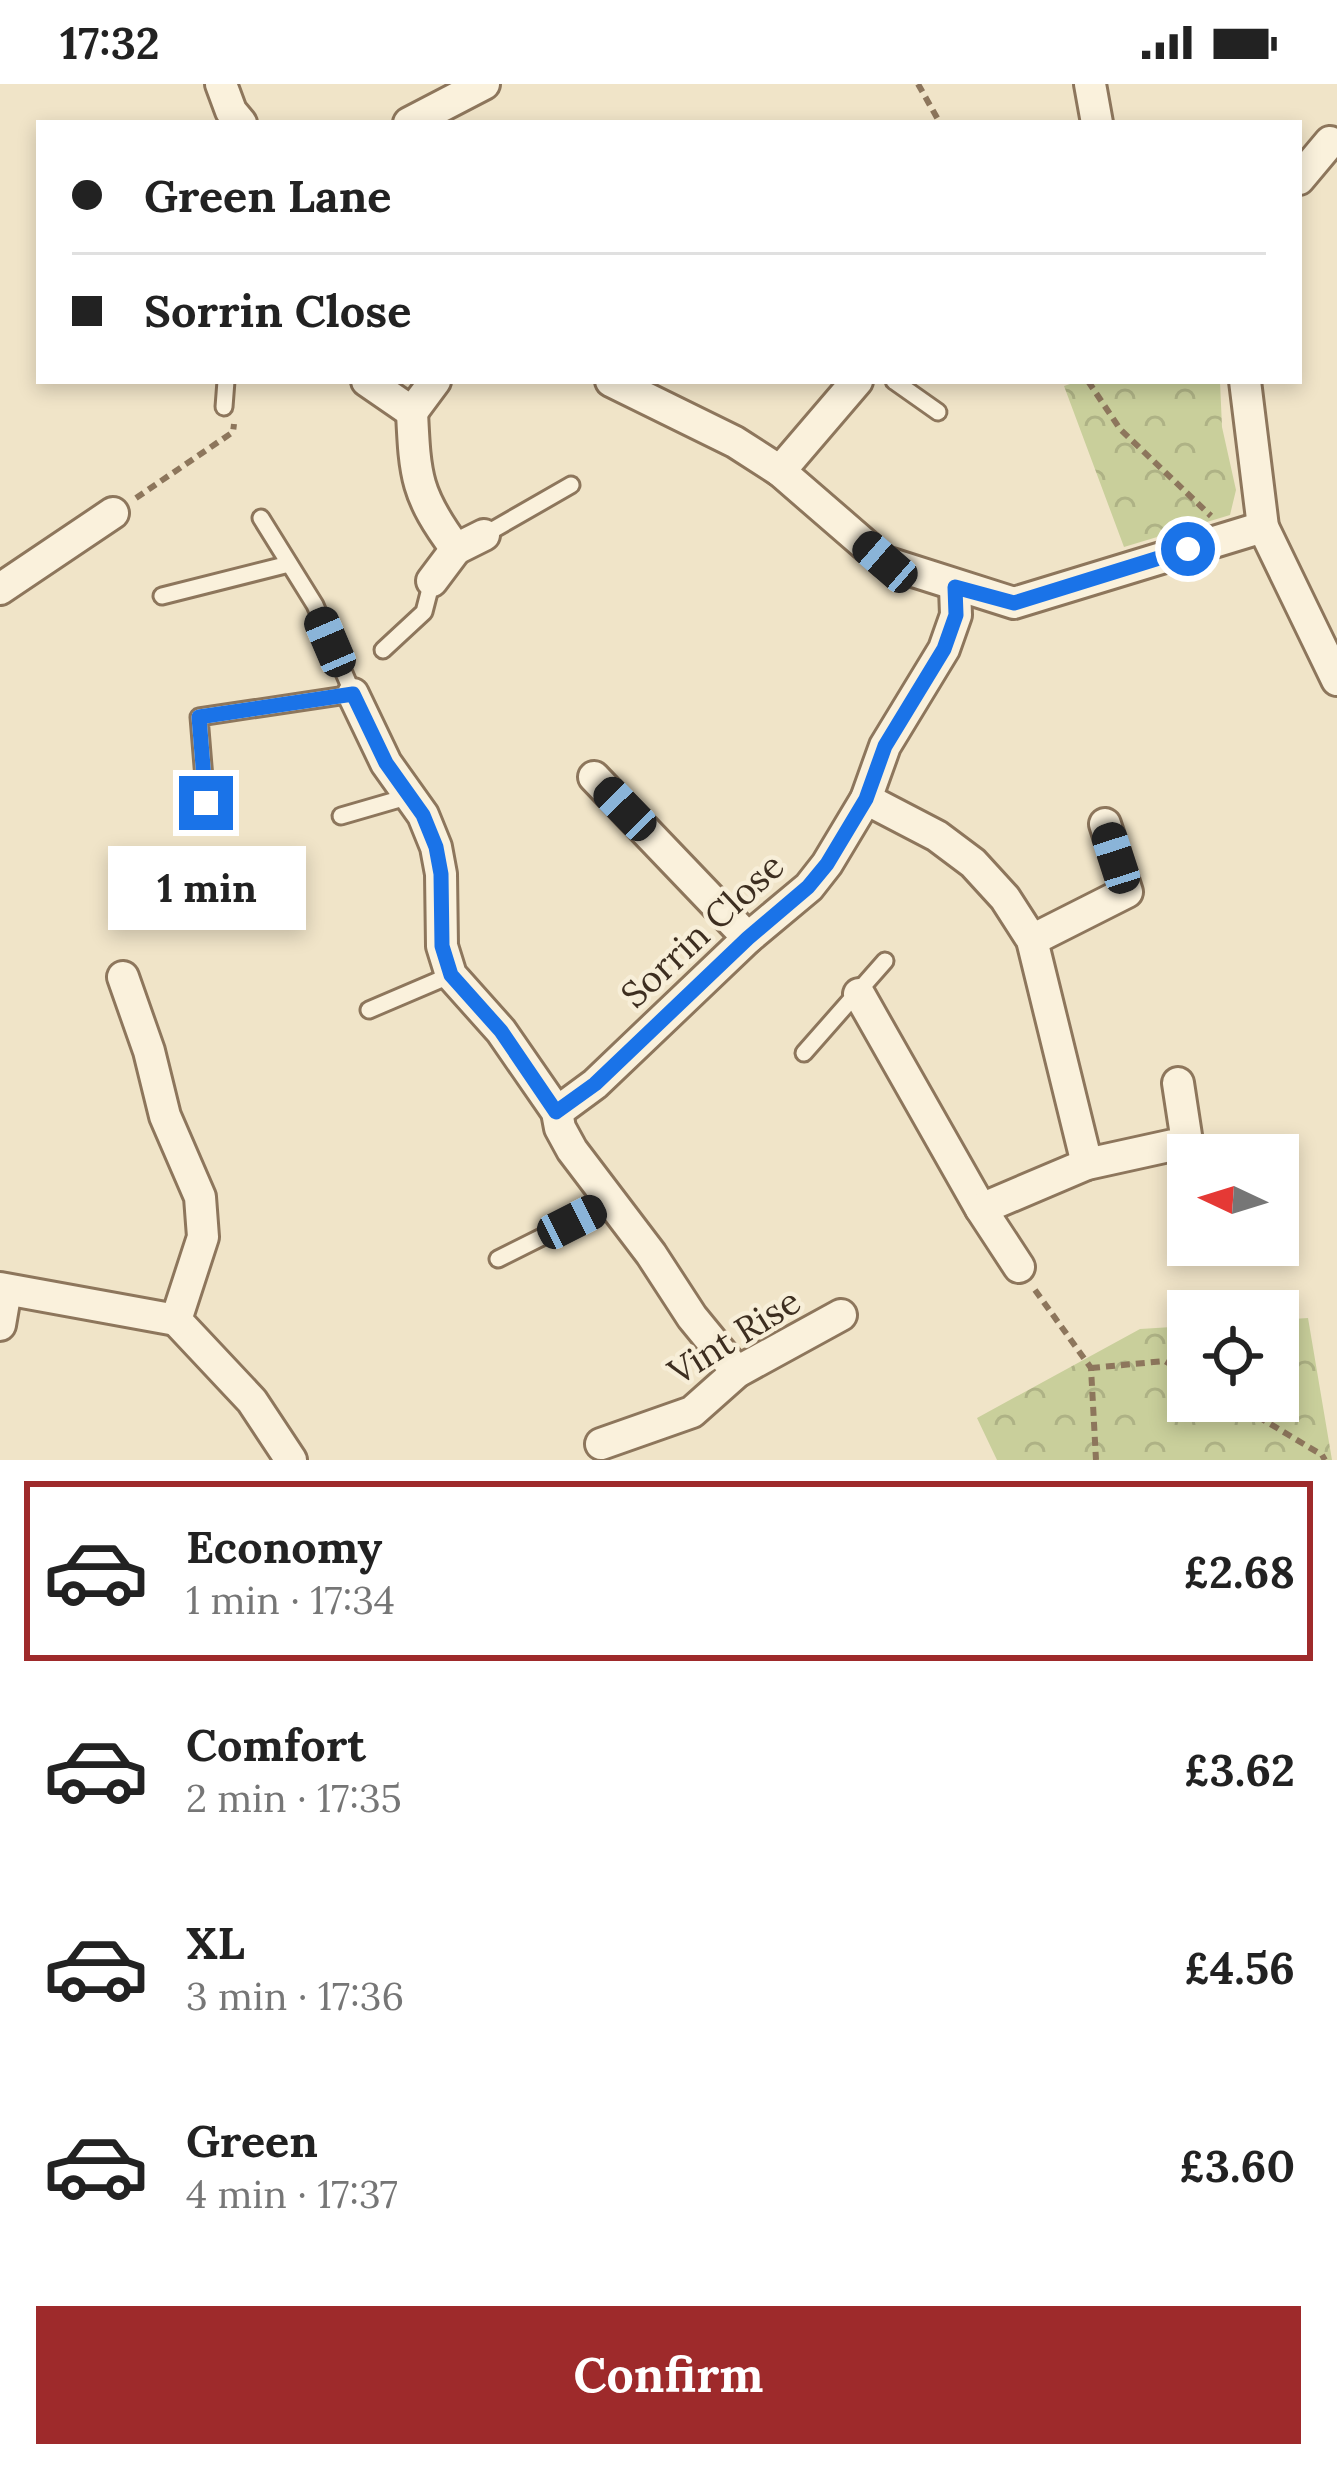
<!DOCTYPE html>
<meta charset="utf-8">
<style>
:root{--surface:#fff;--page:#f6f6f6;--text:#222;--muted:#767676;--line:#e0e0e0;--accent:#9e2a2b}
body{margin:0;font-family:Lora,serif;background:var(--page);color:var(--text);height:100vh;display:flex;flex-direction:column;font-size:45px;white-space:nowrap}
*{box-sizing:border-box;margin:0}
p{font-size:39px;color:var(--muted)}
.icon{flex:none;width:66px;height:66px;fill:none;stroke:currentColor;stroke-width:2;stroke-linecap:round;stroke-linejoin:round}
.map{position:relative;height:1376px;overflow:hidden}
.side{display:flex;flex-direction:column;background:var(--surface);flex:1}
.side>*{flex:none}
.hud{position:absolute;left:36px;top:36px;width:1266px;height:264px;border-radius:0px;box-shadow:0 6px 18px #0003;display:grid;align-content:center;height:264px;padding:0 36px;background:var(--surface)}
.needle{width:78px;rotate:274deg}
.tools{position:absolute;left:1167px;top:1050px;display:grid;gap:24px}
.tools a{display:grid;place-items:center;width:132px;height:132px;border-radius:0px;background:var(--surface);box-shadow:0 6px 18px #0003;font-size:60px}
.end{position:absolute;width:54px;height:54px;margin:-27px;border:15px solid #1a73e8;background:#fff;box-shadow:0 0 0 6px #fff}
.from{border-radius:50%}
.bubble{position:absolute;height:84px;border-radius:0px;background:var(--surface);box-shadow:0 6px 18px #0003;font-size:39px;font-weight:700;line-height:84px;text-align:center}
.car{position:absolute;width:36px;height:72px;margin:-36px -18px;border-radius:15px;box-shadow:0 0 9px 3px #0007;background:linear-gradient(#222 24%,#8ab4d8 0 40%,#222 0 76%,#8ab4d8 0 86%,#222 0)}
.hud b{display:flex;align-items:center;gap:42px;height:114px;font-size:45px}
.hud b+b{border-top:3px solid var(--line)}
.hud i{width:30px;height:30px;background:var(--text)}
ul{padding:21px 0 0;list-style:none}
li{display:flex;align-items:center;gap:36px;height:180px;margin:0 24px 18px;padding:0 12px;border:6px solid transparent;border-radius:0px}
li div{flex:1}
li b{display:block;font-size:45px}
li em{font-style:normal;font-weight:700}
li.on{border-color:var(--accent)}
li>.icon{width:108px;height:108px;stroke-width:1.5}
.cta{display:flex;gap:24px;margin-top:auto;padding:24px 36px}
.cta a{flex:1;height:138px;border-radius:0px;background:var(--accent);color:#fff;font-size:48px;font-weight:700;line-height:138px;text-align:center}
.status{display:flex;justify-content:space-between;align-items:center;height:84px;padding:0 60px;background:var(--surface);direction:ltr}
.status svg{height:33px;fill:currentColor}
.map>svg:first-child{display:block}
.park{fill:url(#park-crowns)}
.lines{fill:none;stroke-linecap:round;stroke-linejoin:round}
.lane-casing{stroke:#8d765c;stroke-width:21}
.street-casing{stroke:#8d765c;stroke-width:36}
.path{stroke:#8d765c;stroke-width:6;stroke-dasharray:9 6;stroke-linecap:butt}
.lane{stroke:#faf1dc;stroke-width:15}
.street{stroke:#faf1dc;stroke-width:30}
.route{stroke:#1a73e8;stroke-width:15}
.labels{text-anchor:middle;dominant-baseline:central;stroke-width:9;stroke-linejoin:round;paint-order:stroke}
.street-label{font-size:36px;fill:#3d2e20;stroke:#f7eed8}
</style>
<div class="status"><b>17:32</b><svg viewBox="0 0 49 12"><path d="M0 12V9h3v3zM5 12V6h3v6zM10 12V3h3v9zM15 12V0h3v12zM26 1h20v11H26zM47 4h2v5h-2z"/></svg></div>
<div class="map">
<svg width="1337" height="1376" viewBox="0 0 1337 1376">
<defs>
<pattern id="park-crowns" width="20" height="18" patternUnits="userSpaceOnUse" patternTransform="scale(3)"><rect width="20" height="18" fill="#c9cf9b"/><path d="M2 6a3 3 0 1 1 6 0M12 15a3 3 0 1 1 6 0" fill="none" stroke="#aeb285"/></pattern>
</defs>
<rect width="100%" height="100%" fill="#f0e4c8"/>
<g class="park">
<polygon points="1079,297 1220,297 1222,343 1236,406 1230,431 1124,463 1064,302"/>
<polygon points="1308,1234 1332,1376 997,1376 977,1334 1140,1245 1188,1242 1188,1317 1278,1317 1278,1236"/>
</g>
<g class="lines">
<g class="lane-casing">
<g id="lane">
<polyline points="894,297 938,328"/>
<polyline points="224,323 226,297"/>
<polyline points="484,451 571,401"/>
<polyline points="162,512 289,480"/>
<polyline points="383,566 424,528 432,497"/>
<polyline points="206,719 199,633 353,610 315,521 261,434"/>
<polyline points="341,732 410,712"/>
<polyline points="369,926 451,891"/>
<polyline points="804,969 885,877"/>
<polyline points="498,1175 610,1119"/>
</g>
</g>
<g class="street-casing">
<g id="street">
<polyline points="221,0 231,27 241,39"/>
<polyline points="1090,0 1097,39"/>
<polyline points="409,39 484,0"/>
<polyline points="1299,95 1330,58"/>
<polyline points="367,297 412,328 435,297"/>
<polyline points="611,297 735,358 780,387 885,478 1014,519 1263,443"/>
<polyline points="1245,297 1263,443 1337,596"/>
<path d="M412,328C415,393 416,411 456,465L484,451"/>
<polyline points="780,387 857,297"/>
<polyline points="432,497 456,465"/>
<polyline points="0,505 113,429"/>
<polyline points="353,610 386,679 423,731 436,763 441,790 442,862 451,891 501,947 557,1028 560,1044 572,1066 651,1170 692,1233 737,1288"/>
<polyline points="594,693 748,854"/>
<polyline points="866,715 937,752 973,779 1005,814 1032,856 1087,1080"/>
<polyline points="1032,856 1127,808 1105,740"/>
<polyline points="123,893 149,967 165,1032 200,1113 203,1153 176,1236 252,1317 291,1376"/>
<polyline points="859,910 981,1125 1019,1183"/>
<polyline points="557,1028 595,1000 748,854 809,803 827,780 866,715 885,662 944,565 956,531 955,504"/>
<polyline points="981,1125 1087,1080 1187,1058 1178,999"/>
<polyline points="0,1204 176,1236"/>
<polyline points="0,1241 6,1206"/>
<polyline points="601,1360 692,1328 737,1288 841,1231"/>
</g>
</g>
<g class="path">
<polyline points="918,0 940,39"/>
<polyline points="1088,297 1120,345 1211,432"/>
<polyline points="136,414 233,348 234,340"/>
<polyline points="1035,1206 1091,1284 1096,1376"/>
<polyline points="1091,1284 1165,1277 1188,1291"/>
<polyline points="1232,1317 1322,1371 1325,1376"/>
</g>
<use href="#lane" class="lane"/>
<use href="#street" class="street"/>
</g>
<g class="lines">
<polyline class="route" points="206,719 199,633 353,610 386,679 423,731 436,763 441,790 442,862 451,891 501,947 556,1028 595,1000 748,854 808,803 827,780 866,715 885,662 944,565 956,531 955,503 1014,519 1188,465"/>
</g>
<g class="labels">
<g class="street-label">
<text transform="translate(702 846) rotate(-43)">Sorrin Close</text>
<text transform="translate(734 1252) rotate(-32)">Vint Rise</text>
</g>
</g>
</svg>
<div class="tools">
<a><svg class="needle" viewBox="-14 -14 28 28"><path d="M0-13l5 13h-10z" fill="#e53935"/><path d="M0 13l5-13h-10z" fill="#767676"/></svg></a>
<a><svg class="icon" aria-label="locate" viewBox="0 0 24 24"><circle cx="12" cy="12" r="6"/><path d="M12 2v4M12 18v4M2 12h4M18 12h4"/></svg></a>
</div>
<i class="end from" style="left:1188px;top:465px"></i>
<i class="end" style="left:206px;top:719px"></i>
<div class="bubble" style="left:108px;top:762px;width:198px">1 min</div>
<i class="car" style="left:885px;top:478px;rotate:311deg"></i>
<i class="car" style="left:330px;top:558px;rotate:337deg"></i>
<i class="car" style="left:625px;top:725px;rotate:316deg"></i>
<i class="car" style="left:1116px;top:774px;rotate:342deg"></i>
<i class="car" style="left:572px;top:1138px;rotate:63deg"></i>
<div class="hud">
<b><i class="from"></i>Green Lane</b>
<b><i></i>Sorrin Close</b>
</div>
</div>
<section class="side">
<ul>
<li class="on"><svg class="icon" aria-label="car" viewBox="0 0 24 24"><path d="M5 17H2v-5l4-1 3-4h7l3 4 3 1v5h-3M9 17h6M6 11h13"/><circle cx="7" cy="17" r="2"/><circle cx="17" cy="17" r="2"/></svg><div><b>Economy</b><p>1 min · 17:34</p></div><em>£2.68</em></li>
<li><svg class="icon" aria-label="car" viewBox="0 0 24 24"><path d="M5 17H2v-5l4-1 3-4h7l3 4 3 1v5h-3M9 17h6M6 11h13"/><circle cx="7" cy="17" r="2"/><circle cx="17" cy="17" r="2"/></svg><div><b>Comfort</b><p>2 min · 17:35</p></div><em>£3.62</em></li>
<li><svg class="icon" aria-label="car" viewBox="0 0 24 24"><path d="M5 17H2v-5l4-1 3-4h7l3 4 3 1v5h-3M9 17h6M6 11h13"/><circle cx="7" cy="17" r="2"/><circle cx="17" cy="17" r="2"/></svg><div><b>XL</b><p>3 min · 17:36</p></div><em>£4.56</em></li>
<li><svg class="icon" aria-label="car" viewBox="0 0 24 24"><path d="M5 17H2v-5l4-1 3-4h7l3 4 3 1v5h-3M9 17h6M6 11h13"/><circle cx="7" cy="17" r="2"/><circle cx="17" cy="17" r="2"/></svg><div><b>Green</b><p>4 min · 17:37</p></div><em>£3.60</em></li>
</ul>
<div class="cta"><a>Confirm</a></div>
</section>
